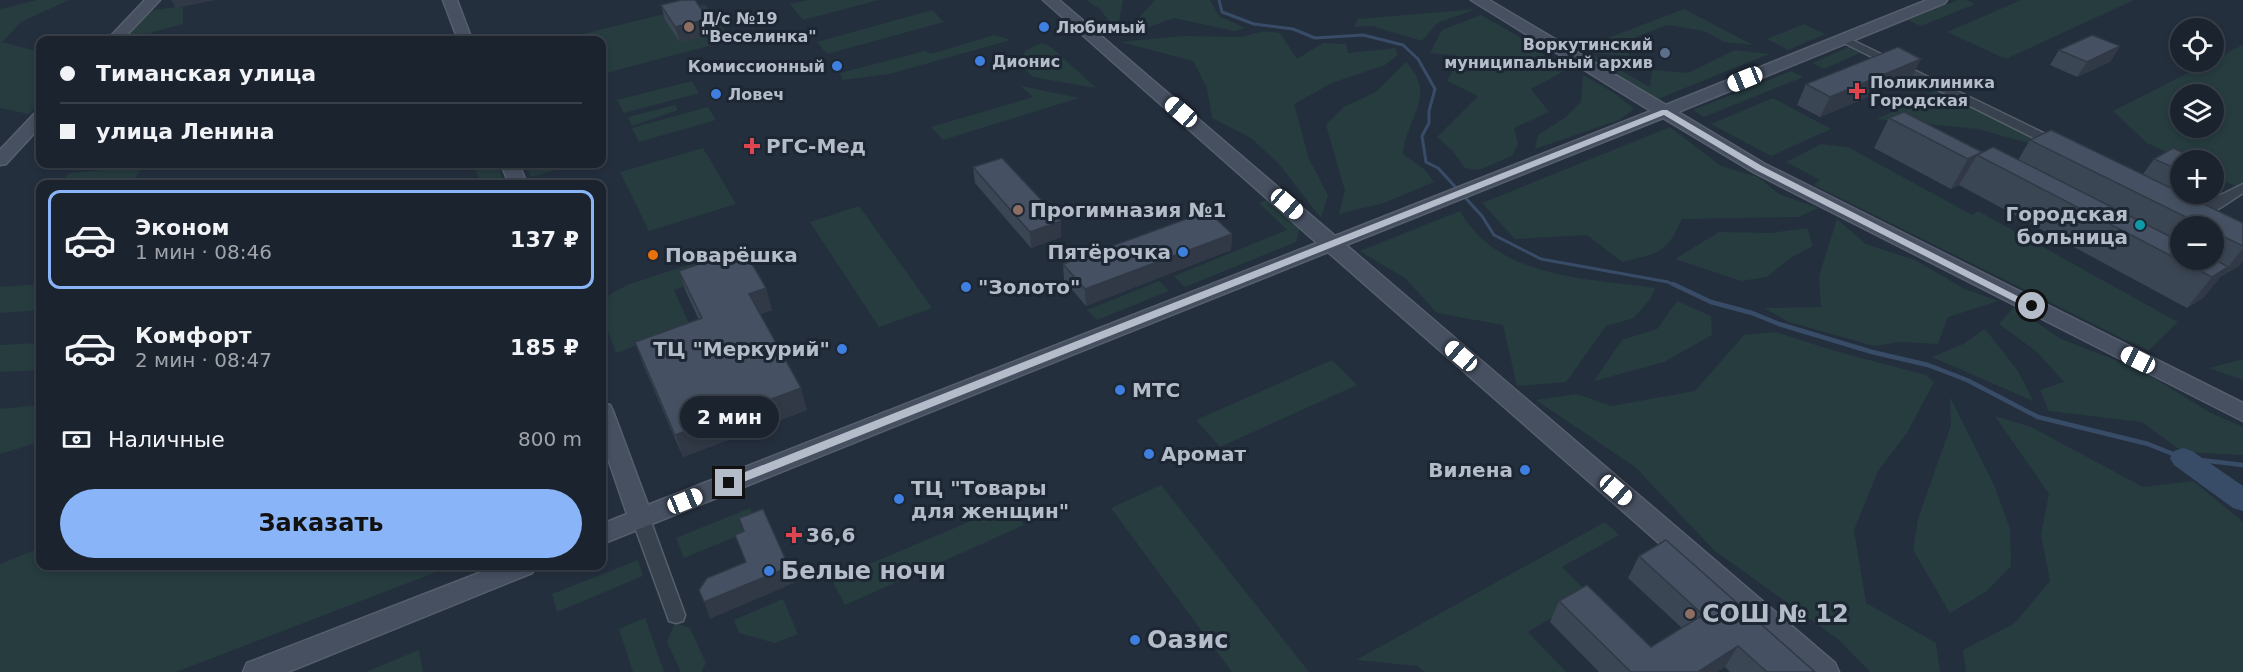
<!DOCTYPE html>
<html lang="ru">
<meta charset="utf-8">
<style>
:root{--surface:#1b232e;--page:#282f3a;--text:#f1f3f6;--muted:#a0a4aa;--line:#39404a;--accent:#8ab4f8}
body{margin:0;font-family:"DejaVu Sans",sans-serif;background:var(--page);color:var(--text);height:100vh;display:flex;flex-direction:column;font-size:22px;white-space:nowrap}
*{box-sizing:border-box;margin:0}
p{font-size:20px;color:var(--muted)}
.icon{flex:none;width:33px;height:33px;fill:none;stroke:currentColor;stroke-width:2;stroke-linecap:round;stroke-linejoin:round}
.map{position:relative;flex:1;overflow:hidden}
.sheet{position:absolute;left:36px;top:180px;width:570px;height:390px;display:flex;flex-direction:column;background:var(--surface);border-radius:12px;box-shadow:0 3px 9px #0003,0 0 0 2px var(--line)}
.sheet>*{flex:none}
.hud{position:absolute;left:36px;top:36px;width:570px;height:132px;border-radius:12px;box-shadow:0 3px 9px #0003,0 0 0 2px var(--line);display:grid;align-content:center;height:132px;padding:0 24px;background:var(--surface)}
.tools{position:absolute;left:2170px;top:18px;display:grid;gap:12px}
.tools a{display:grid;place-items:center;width:54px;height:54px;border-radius:50%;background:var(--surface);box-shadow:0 3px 9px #0003,0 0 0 2px var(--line);font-size:30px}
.end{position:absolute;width:27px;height:27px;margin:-14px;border:8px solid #b4bcc9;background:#111;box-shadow:0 0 0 3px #111}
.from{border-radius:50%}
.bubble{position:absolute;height:42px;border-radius:21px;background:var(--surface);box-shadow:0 3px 9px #0003,0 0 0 2px var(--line);font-size:20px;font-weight:800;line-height:42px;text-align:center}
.car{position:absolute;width:18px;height:36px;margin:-18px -9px;border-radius:8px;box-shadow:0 0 4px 2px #0007;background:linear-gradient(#fff 24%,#345 0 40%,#fff 0 76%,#345 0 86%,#fff 0)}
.hud b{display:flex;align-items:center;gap:21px;height:57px;font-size:22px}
.hud b+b{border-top:2px solid var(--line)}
.hud i{width:15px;height:15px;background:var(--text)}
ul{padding:10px 0 0;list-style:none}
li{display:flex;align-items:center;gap:18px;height:99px;margin:0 12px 9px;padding:0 12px;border:3px solid transparent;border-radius:12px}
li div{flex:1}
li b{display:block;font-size:22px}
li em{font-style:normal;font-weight:800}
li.on{border-color:var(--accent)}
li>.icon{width:54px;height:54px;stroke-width:1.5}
.pay{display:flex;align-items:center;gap:15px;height:66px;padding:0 24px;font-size:22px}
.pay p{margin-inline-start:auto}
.button{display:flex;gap:12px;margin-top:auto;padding:12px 24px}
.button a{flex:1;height:69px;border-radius:36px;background:var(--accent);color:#111;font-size:24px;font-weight:800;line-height:69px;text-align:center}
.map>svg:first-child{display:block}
.green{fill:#263c3f;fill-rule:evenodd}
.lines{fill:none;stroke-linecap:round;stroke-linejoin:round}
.stream-far1{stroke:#394c67;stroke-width:3}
.stream{stroke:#394c67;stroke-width:4.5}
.river{fill:#394c67;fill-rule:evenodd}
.street-casing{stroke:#565f6c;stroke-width:3}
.secondary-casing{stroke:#565f6c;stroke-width:3}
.street{fill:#38414e;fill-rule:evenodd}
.secondary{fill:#465061;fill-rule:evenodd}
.wall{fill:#3b4654;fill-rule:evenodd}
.shaded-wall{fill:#303945}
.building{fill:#455162;stroke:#303945;stroke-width:1.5}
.route{fill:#b4bcc9}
.education-dot{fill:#8d6e63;stroke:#1d2633;stroke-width:2}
.shop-dot{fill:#3f7fe0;stroke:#1d2633;stroke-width:2}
.service-dot{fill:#5c6f8a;stroke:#1d2633;stroke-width:2}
.health-dot{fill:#e0444e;stroke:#1d2633;stroke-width:2}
.culture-dot{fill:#0f9aa8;stroke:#1d2633;stroke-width:2}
.food-dot{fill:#e8710a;stroke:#1d2633;stroke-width:2}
.labels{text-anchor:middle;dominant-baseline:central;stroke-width:6;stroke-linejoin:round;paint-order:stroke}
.far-poi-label{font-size:16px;font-weight:bold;fill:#b4bcc9;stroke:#1d2633;text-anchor:start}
.poi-label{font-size:20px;font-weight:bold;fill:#b4bcc9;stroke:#1d2633;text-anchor:start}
.near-poi-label{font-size:24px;font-weight:bold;fill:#b4bcc9;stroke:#1d2633;text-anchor:start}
</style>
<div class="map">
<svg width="2243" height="672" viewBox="0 0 2243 672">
<rect width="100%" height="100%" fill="#242f3e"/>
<g class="green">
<polygon points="37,0 69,0 21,22 2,42 40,52 40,102 29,114 0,108 0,9"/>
<polygon points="808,0 879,0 803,20 790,4"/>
<polygon points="1086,0 1123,0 1117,32 1100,9"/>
<polygon points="1155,0 1210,0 1219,16 1245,28 1234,31 1174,18 1122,37"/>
<polygon points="1958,0 1967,0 1975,4 1921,26 1908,20"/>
<polygon points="2021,0 2134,0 2006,59 1947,32"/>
<polygon points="705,4 731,40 602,74 602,40 567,40 566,38"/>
<polygon points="183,6 183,24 153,32 144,40 119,40 147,11"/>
<polygon points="1476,9 1437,23 1422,41 1372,26 1354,27 1358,19"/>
<polygon points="1684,9 1753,45 1724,42 1704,31 1667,25 1628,40 1629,56 1590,53 1650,87 1652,70 1688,73 1735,50 1769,54 1653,101 1571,52"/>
<polygon points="932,10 944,22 827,54 817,42"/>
<polygon points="1481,15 1528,42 1540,53 1568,69 1531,89 1549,112 1514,128 1518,144 1512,156 1479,170 1465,168 1452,150 1437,137 1478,96 1447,81 1460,56 1430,53 1442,30"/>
<polygon points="1804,24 1825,34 1788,50 1767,39"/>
<polygon points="1264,31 1280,33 1297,59 1323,43 1346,44 1348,53 1395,48 1398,55 1385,65 1332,83 1294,104 1309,159 1328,195 1321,218 1279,164 1251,138 1212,118 1207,88 1193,61 1121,42 1183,36 1241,37"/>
<polygon points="994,35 1011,40 889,74 843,80 840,73 925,51 931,54"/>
<polygon points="1042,43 1052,48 1096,88 1033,77 1019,64 1026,50"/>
<path d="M2243,45V188L2241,189L2214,176V160H2183L2147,143L2113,111L2210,62H2214V59ZM2181,94H2214V128H2181Z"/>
<polygon points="1849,47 1860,53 1824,69 1812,63"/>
<path d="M1406,62C1438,96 1406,118 1403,154L1425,170L1434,182L1384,203L1339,214L1345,191L1326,125L1344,107L1376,92Z"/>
<polygon points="1791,71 1803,77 1704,117 1693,110"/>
<polygon points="1583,75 1614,93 1634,109 1619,120 1535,149 1538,135 1566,117 1581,102"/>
<polygon points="692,81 699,93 624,113 617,100"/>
<polygon points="1021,86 1079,98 943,140 931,127 1033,97"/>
<polygon points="1941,88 2048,141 2038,146 1978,129 1877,119"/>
<polygon points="1773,98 1831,129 1771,156 1711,124"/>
<polygon points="675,105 678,110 632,126 628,117"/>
<polygon points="708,107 716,120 639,142 632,128"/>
<path d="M1670,127L1721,166L1758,177L1779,194L1818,208L1798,217L1682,219C1666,255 1658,253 1622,262L1587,235L1515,239L1482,203Z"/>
<polygon points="1821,144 1848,147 1972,215 1978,211 2178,322 2148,351 1814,185 1820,180 1786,162"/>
<polygon points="703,148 736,204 649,231 620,172"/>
<polygon points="474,164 498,164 504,184 480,184"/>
<polygon points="526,164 577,164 531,177"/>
<polygon points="144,166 130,184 60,184 69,173"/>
<polygon points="1271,198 1300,226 1296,242 1185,287 1174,276 1287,230 1259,203"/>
<polygon points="859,206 932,308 879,327 810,222"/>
<path d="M1460,211C1498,279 1587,278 1655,288L1650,299L1634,318L1606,326L1566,382L1517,386L1503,325L1437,313L1405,278L1360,251Z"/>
<polygon points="1837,219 1866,244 1915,260 1965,289 1998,301 1948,317 1938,344 1901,342 1874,346 1789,322 1764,308 1821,307 1819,276"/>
<polygon points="1807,228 1813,246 1790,258 1767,277 1741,281 1675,259 1719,232 1771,233"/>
<polygon points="715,256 731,258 746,267 674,290 690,326 616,353 602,315 609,295 627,285"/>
<polygon points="1159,281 1169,291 1097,320 1087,310"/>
<polygon points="40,284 40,310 0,313 0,287"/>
<polygon points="1677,301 1711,316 1712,335 1664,362 1594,381 1622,340 1657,329"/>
<polygon points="2014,307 2061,339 2141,370 2209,412 2243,427 2243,455 2183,452 2142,422 2049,411 2040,390 2064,382 2037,352 1999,324"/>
<polygon points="1985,329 2018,371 2033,401 1932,357 1965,343"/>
<polygon points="1776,332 1835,351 1926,375 1934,382 1907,433 1878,471 1854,530 1866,603 1936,643 1940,672 1870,672 1839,640 1715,551 1635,467 1536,400 1577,394 1611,406 1695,391 1744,335"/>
<polygon points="40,343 40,370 0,372 0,345"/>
<polygon points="2243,359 2243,380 2209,368"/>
<polygon points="1332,360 1357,385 1220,447 1196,420"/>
<polygon points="1950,397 1995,487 2010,529 2011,566 1987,591 1950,613 1913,550 1918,519 1951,425"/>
<polygon points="40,405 40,442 0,454 0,409"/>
<polygon points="1995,416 2031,427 2143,487 2193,481 2243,522 2243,672 1966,672 1963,650 2015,623 2050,581 2041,534 2049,494"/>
<polygon points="1161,485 1309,672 1232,672 1111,508"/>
<polygon points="1011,504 1024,525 845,605 832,580"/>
<polygon points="750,508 759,527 684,558 676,538"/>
<polygon points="1605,522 1619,535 1562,567 1590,595 1528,632 1566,672 1424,672 1418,666 1356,660"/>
<polygon points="40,548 40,566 452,566 176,672 0,672 0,564"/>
<polygon points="638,560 643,576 557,612 552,594"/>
<polygon points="783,599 798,634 775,643 739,633 734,620"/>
<polygon points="645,618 664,672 633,672 619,629"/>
<polygon points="675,623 690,628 706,663 701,672 681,672 667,642"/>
<polygon points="419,650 423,672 366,672"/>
</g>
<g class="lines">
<polyline class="stream-far1" points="1219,0 1222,12 1254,24 1293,29 1315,38 1363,35 1403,45 1418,59 1435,89 1429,111 1429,123 1422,136 1426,162 1438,168 1482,216 1494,235 1541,259 1668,282 1676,286"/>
<polyline class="stream" points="1673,284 1711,302 1752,313 1779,324 1872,352 1928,365 1967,380 2038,417 2148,444 2183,458 2243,465"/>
<polygon class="river" points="2183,448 2192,451 2243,486 2243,511 2233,508 2174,465 2170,458 2174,451"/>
<g class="street-casing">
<g id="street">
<polygon points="1844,36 2060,141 2062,144 2056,148 2052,147 1840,41 1838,39"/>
<path d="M2243,184V193C2229,201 2200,227 2186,212Z"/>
<polygon points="641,512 647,514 650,519 685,615 683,621 676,623 669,621 667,615 632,519 635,514"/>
</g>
</g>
<g class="secondary-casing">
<g id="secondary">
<polygon points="145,0 160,0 122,40 107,40"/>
<polygon points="443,0 457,0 472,40 458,40"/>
<polygon points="1043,0 1059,0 1335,236 1651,111 1471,0 1489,0 1666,105 1927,0 1947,0 1945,3 1678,112 1765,164 2243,403 2243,421 1753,172 1663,118 1346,245 1835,663 1839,672 1806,672 1328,252 602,544 602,524 627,514 602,441 602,403 610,405 613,411 648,505 1317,243"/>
<polygon points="40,113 40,127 6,164 0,165 0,150 34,114"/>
<polygon points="501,164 519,164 527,184 509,184"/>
<polygon points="497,566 536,566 532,573 288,672 243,672 247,663"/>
</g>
</g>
<use href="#street" class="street"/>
<use href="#secondary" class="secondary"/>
</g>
<g class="wall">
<polygon points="661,5 712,34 680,42 665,20"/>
<polygon points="2120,46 2110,62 2077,77 2050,65 2059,50"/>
<polygon points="1911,79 1820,117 1797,105 1806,84"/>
<path d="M1889,118L1982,153L2018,160L2030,140L2143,174L2154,159L2181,160V194H2194L2188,197L2243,223V261L2240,265L2220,277L2203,298L2187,308L1959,185L1951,189L1874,148ZM2181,226H2214V260H2181Z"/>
<polygon points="973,167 1061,237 1031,248 975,183"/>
<polygon points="1232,234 1231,250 1086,306 1064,280 1063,264"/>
<polygon points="727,258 772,310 760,314 807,410 683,457 643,364 635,342 699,320 686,292 679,271"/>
<polygon points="1639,556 1815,672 1730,672 1725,667 1717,672 1599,672 1550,622 1559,601 1651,647 1682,628 1628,578"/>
</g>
<g class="shaded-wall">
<polygon points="171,0 216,0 176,8"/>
<polygon points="708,19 712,34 680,42 675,27"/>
<polygon points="2120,46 2110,62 2077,77 2087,62"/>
<polygon points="1921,59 1911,79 1820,117 1830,97"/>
<polygon points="1982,152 1977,155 1959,185 1951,189 1968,159"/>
<polygon points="1061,221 1061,237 1031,248 1030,232"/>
<polygon points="1232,234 1231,250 1086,306 1085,289"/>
<polygon points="2243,248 2243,261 2240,265 2220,277 2203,298 2187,308 2212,277 2228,267"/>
<polygon points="766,288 772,310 755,316 749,294"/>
<polygon points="801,388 807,410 683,457 675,435"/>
<polygon points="789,567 794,583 710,619 704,602"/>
<polygon points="1738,646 1725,667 1717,672 1698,672"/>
</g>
<g class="building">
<polygon points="682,0 695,0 708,19 675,27 661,5"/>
<polygon points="2092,35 2120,46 2087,62 2059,50"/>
<polygon points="1898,47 1921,59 1830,97 1806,84"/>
<polygon points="1904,112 1982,152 1968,159 1889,118"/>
<polygon points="2051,130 2243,223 2243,246 2214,232 2214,226 2204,226 2030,140"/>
<polygon points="1993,147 2181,242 2181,260 2214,259 2228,267 2212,277 1977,155"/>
<polygon points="2173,148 2199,160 2181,160 2181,171 2154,159"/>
<polygon points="1002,158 1061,221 1030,232 973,167"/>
<polygon points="2214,167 2219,170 2214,173"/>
<polygon points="1208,211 1232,234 1085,289 1063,264"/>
<polygon points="745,252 766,288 749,294 801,388 675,435 635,342 702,318 679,271 725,255 727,258"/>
<polygon points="763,509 789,567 704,602 699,590 707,578 746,562 735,535 744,531 739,518"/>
<polygon points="1666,540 1815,672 1767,672 1738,646 1698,672 1631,672 1559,601 1587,585 1651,647 1703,615 1639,556"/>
</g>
<polygon class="route" points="1662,110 1667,110 1762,166 2037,306 2029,309 1756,170 1664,115 733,486 729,488 724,483 725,480"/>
<g class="education-dot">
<circle cx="689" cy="27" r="6"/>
<circle cx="1018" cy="210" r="6"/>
<circle cx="1690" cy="614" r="6"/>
</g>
<g class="shop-dot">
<circle cx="1044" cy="27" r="6"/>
<circle cx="980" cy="61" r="6"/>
<circle cx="837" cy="66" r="6"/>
<circle cx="716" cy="94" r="6"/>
<circle cx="1183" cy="252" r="6"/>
<circle cx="966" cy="287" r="6"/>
<circle cx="842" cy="349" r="6"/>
<circle cx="1120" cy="390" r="6"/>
<circle cx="1149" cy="454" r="6"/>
<circle cx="1525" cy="470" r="6"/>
<circle cx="899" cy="499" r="6"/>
<circle cx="769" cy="571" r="6"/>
<circle cx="1135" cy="640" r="6"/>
</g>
<circle class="service-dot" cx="1665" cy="53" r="6"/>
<g class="health-dot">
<path d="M1854 82h6v6h6v6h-6v6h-6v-6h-6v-6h6z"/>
<path d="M749 137h6v6h6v6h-6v6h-6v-6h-6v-6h6z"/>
<path d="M791 526h6v6h6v6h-6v6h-6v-6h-6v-6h6z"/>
</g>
<circle class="culture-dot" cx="2140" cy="225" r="6"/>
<circle class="food-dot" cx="653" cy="255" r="6"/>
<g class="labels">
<g class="far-poi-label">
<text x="701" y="18">Д/с №19<tspan x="701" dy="18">"Веселинка"</tspan></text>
<text x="1056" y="27">Любимый</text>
<text x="1653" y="44" text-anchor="end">Воркутинский<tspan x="1653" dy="18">муниципальный архив</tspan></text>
<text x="992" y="61">Дионис</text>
<text x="825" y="66" text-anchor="end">Комиссионный</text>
<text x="1870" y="82">Поликлиника<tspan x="1870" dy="18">Городская</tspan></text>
<text x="728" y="94">Ловеч</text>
</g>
<g class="poi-label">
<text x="766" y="146">РГС-Мед</text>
<text x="1030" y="210">Прогимназия №1</text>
<text x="2128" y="214" text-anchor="end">Городская<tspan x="2128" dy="23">больница</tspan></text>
<text x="1171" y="252" text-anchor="end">Пятёрочка</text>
<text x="665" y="255">Поварёшка</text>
<text x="978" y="287">"Золото"</text>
<text x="830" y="349" text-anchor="end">ТЦ "Меркурий"</text>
<text x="1132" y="390">МТС</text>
<text x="1161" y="454">Аромат</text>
<text x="1513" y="470" text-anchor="end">Вилена</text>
<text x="911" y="488">ТЦ "Товары<tspan x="911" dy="23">для женщин"</tspan></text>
<text x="806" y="535">36,6</text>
</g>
<g class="near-poi-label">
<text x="781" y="571">Белые ночи</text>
<text x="1702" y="614">СОШ № 12</text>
<text x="1147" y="640">Оазис</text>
</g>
</g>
</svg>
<div class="tools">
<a><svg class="icon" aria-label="locate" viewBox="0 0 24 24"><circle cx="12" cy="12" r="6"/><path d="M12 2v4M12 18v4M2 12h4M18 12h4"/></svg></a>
<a><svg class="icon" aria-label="layers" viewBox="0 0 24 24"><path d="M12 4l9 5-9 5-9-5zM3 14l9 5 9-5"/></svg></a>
<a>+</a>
<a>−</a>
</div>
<i class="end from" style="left:2032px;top:306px"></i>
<i class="end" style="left:729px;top:483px"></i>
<div class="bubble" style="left:680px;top:396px;width:99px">2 мин</div>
<i class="car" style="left:1745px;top:79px;rotate:248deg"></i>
<i class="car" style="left:1181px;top:112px;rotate:311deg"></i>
<i class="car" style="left:1287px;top:204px;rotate:131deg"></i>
<i class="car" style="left:1461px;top:356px;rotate:311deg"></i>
<i class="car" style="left:2138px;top:360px;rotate:297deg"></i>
<i class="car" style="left:1616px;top:490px;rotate:131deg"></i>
<i class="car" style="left:685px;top:501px;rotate:68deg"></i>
<div class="hud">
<b><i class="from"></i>Тиманская улица</b>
<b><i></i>улица Ленина</b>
</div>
<section class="sheet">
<ul>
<li class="on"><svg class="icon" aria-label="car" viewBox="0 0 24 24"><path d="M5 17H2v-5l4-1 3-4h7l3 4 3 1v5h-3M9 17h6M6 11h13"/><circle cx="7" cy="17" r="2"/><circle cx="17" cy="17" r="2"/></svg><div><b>Эконом</b><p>1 мин · 08:46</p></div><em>137 ₽</em></li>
<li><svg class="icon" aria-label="car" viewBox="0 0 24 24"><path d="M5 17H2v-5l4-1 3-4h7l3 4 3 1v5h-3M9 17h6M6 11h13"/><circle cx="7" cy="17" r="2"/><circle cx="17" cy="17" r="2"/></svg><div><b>Комфорт</b><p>2 мин · 08:47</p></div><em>185 ₽</em></li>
</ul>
<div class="pay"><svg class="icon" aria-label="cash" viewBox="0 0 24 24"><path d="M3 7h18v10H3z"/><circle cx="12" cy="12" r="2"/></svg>Наличные<p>800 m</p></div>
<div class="button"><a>Заказать</a></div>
</section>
</div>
